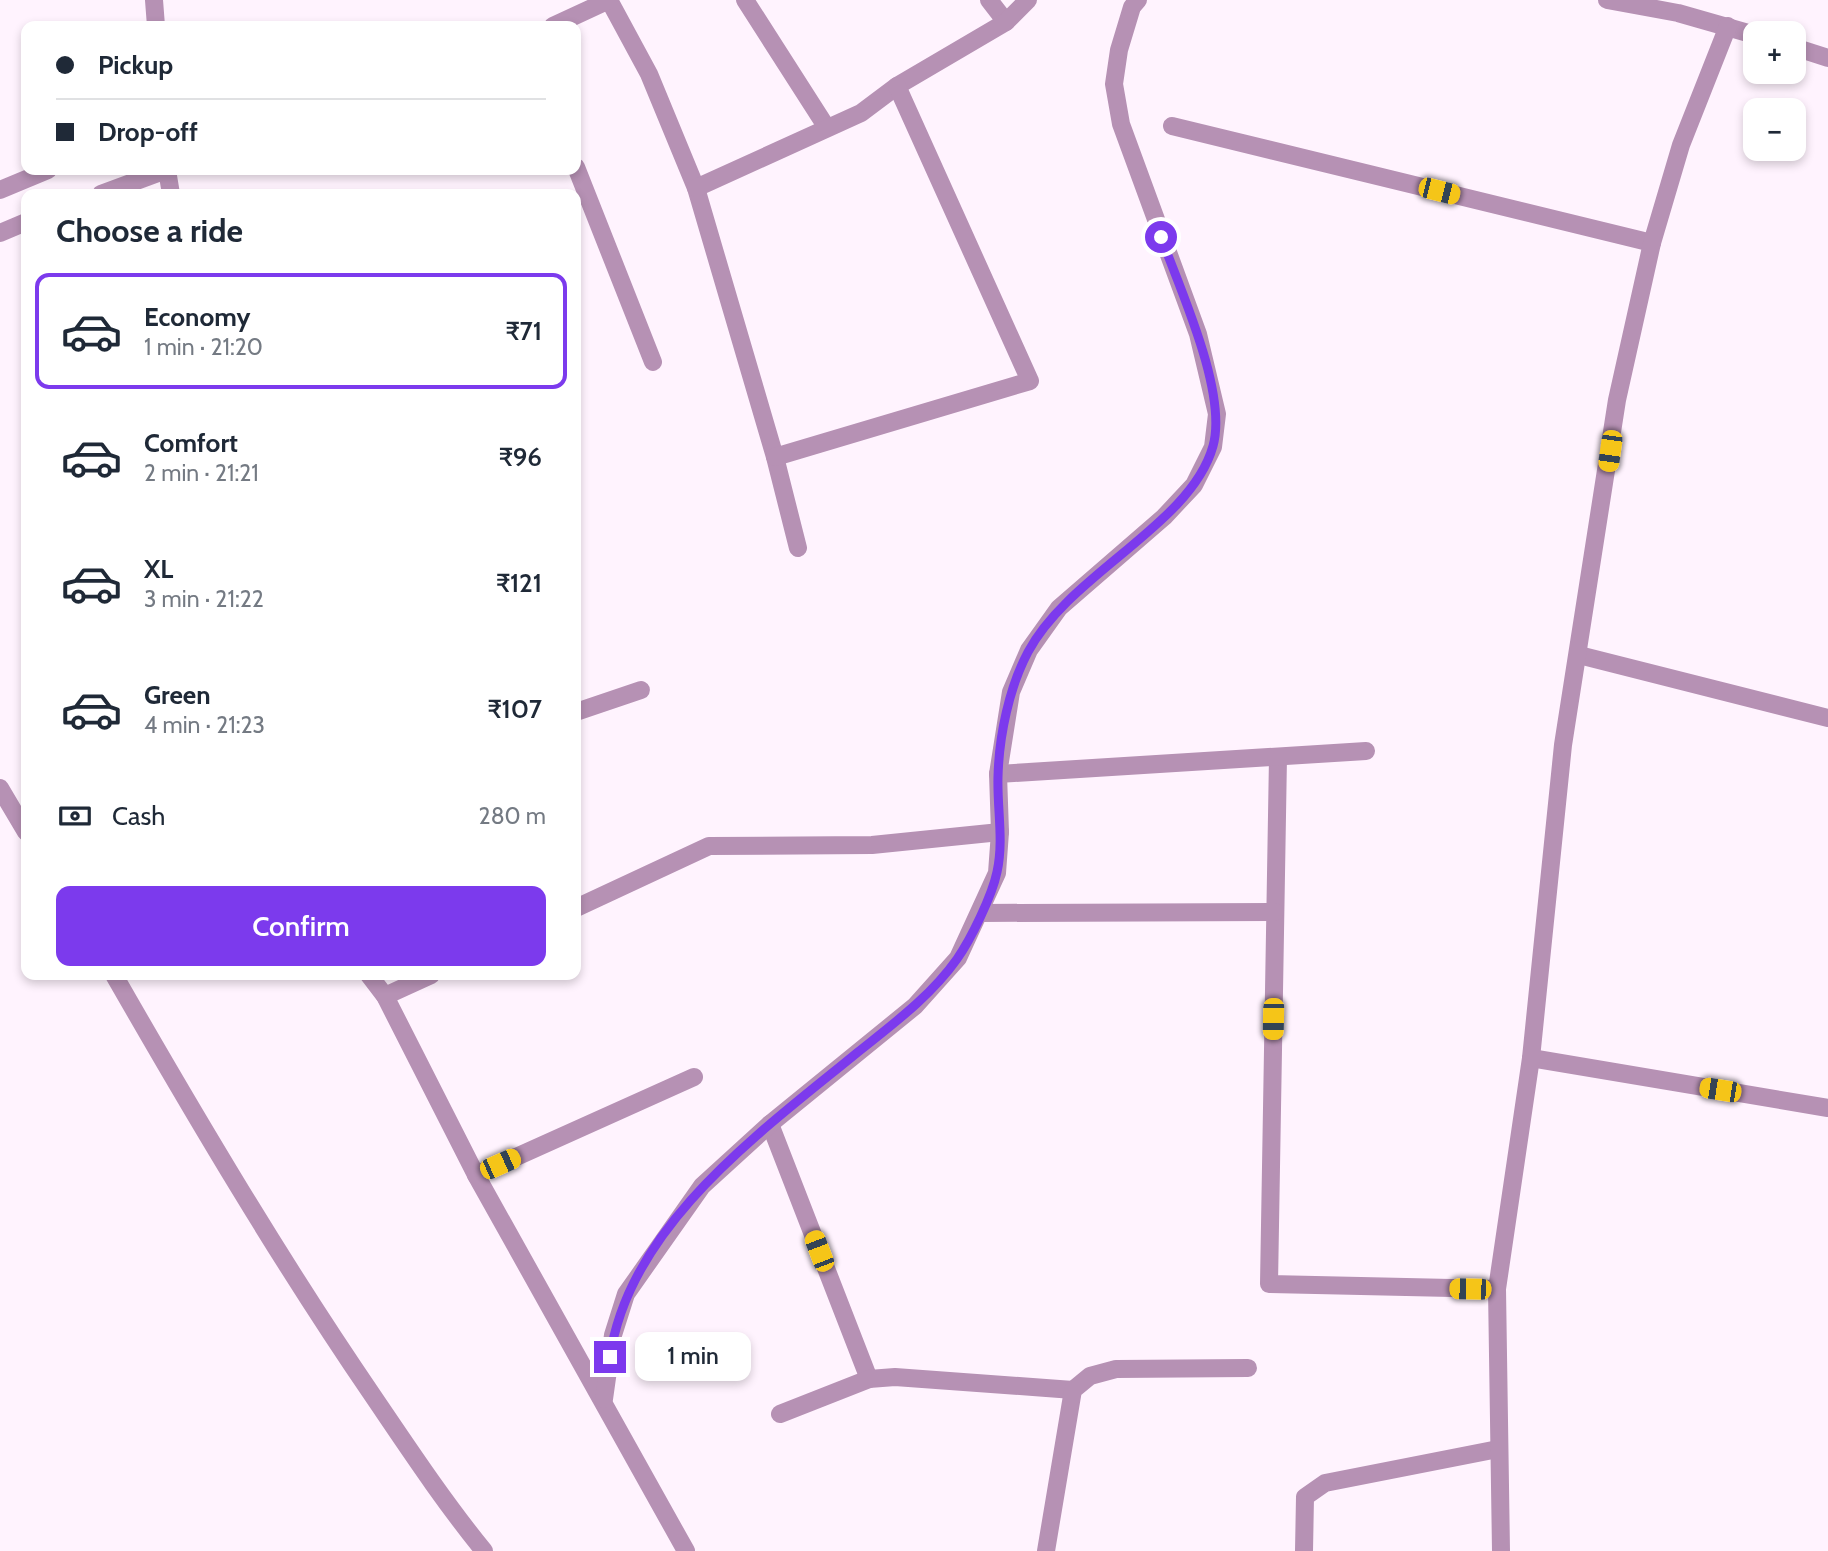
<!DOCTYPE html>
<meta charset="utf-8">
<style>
:root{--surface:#fff;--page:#f6f6f7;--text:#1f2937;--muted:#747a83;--line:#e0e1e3;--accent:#7c3aed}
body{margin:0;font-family:Cabin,sans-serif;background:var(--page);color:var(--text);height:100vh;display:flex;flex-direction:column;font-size:26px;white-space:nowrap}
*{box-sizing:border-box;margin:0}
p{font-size:23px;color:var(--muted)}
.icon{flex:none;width:38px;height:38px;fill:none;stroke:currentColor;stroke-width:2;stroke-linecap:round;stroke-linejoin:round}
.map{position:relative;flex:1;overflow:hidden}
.panel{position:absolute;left:21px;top:189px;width:560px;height:791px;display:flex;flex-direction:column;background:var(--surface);border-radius:14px;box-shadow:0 4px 10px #0003}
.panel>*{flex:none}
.guide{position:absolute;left:21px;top:21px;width:560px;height:154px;border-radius:14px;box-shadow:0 4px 10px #0003;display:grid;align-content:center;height:154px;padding:0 35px;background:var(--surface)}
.tools{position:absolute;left:1743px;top:21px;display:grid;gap:14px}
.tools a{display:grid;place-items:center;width:63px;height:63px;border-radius:14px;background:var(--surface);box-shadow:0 4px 10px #0003;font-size:35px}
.end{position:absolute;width:32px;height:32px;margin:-16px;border:9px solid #7c3aed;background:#fff;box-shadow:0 0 0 4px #fff}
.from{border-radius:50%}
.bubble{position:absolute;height:49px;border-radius:14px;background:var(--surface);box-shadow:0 4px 10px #0003;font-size:23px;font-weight:600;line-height:49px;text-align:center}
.car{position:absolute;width:21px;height:42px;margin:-21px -10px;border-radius:9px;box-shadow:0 0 5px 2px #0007;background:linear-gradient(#f5c518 24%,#345 0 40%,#f5c518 0 76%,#345 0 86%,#f5c518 0)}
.guide b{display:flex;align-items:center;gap:24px;height:66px;font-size:26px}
.guide b+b{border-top:2px solid var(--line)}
.guide i{width:18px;height:18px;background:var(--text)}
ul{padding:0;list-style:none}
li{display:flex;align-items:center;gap:21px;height:116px;margin:0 14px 10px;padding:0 21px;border:4px solid transparent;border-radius:14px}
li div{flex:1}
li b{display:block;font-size:26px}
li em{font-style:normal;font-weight:600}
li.current{border-color:var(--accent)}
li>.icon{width:63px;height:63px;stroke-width:1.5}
h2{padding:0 35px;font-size:32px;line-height:84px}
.pay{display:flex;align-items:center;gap:18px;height:77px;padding:0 35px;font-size:26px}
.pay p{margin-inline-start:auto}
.button{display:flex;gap:14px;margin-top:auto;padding:14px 35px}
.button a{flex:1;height:80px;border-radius:14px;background:var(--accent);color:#fff;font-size:28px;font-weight:600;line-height:80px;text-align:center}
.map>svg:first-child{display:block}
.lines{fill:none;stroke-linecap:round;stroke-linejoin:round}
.minor{stroke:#b691b4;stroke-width:18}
.route{stroke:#7c3aed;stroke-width:9}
</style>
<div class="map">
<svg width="1828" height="1551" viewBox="0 0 1828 1551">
<rect width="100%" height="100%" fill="#fff3fe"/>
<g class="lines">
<g class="minor">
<polyline points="154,0 156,26"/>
<polyline points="609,0 649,74 696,188 775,457 798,548"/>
<polyline points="745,0 827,128"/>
<polyline points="989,0 1006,22"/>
<polyline points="1607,0 1678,13 1755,35"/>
<polyline points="553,26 609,0"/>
<polyline points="1794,47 1828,58"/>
<polyline points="1172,126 1652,243"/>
<polyline points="576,167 653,362"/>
<polyline points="167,170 171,194"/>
<polyline points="696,188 861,113 897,86 1006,22 1028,0"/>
<polyline points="0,190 48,170"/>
<polyline points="101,194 166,170"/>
<polyline points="0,233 26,222"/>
<polyline points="775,457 1030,381 897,86"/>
<polyline points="1579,655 1828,718"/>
<polyline points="576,712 641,690"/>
<polyline points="1278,757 1269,1284 1497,1289"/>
<polyline points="998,774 1366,751"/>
<polyline points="0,788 26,832"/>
<polyline points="576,908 709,846 872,845 1000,832"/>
<polyline points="981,913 1275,912"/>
<path d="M114,975C196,1118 280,1260 373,1396C409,1449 444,1502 484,1551"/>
<polyline points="369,975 385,996 476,1175 686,1551"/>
<polyline points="385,996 431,975"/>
<polyline points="1531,1058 1828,1108"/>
<polyline points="770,1124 869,1379"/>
<polyline points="476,1175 694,1077"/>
<polyline points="604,1399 613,1335 626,1294 702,1186 770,1124 915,1006 958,958 997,873 1000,832 998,774 1011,692 1029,650 1059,608 1164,517 1194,485 1213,447 1217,414 1198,334 1121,124 1114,84 1119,50 1132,7 1138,0"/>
<polyline points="780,1414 869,1379 895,1377 1073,1390"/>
<polyline points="1046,1551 1073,1390 1090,1376 1116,1369 1248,1368"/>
<polyline points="1304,1551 1305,1497 1325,1483 1498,1449"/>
<polyline points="1501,1551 1497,1289 1531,1058 1563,745 1617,400 1652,243 1681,145 1728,26"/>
</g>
</g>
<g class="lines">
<path class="route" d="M610,1357C629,1225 762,1131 858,1052C893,1024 931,996 957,959C971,939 992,896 997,872C1004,841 997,808 998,777C999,736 1009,688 1028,652C1070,573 1191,525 1213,446C1228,393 1180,289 1161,237"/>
</g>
</svg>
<div class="tools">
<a>+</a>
<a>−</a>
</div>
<i class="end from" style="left:1161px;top:237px"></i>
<i class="end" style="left:610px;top:1357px"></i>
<div class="bubble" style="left:635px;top:1332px;width:116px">1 min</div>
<i class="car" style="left:1439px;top:191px;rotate:104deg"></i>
<i class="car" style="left:1610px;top:451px;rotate:188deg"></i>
<i class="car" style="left:1273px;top:1019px;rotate:181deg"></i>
<i class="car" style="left:1720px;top:1090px;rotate:279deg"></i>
<i class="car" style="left:500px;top:1164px;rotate:66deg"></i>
<i class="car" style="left:819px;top:1251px;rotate:339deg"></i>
<i class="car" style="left:1470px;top:1289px;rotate:271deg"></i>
<div class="guide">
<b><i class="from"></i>Pickup</b>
<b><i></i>Drop-off</b>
</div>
<section class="panel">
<h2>Choose a ride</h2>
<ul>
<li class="current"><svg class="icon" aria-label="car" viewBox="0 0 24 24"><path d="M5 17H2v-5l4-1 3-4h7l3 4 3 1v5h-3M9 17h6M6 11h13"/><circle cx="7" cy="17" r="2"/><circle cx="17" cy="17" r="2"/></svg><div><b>Economy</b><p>1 min · 21:20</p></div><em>₹71</em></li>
<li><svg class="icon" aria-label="car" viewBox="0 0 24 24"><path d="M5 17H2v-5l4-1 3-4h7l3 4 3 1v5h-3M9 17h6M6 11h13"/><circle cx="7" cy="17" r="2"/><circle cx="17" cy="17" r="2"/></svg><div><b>Comfort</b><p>2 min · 21:21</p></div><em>₹96</em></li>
<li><svg class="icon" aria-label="car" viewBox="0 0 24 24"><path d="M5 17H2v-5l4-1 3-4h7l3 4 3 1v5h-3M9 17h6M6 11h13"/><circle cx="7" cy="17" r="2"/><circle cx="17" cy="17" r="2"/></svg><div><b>XL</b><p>3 min · 21:22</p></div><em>₹121</em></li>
<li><svg class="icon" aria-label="car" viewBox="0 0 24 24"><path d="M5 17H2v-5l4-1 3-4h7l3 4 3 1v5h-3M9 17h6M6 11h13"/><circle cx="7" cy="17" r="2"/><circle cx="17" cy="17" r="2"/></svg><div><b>Green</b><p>4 min · 21:23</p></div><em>₹107</em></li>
</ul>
<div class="pay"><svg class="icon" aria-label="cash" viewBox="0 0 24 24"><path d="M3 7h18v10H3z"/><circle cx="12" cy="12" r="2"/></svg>Cash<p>280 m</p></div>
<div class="button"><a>Confirm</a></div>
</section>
</div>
